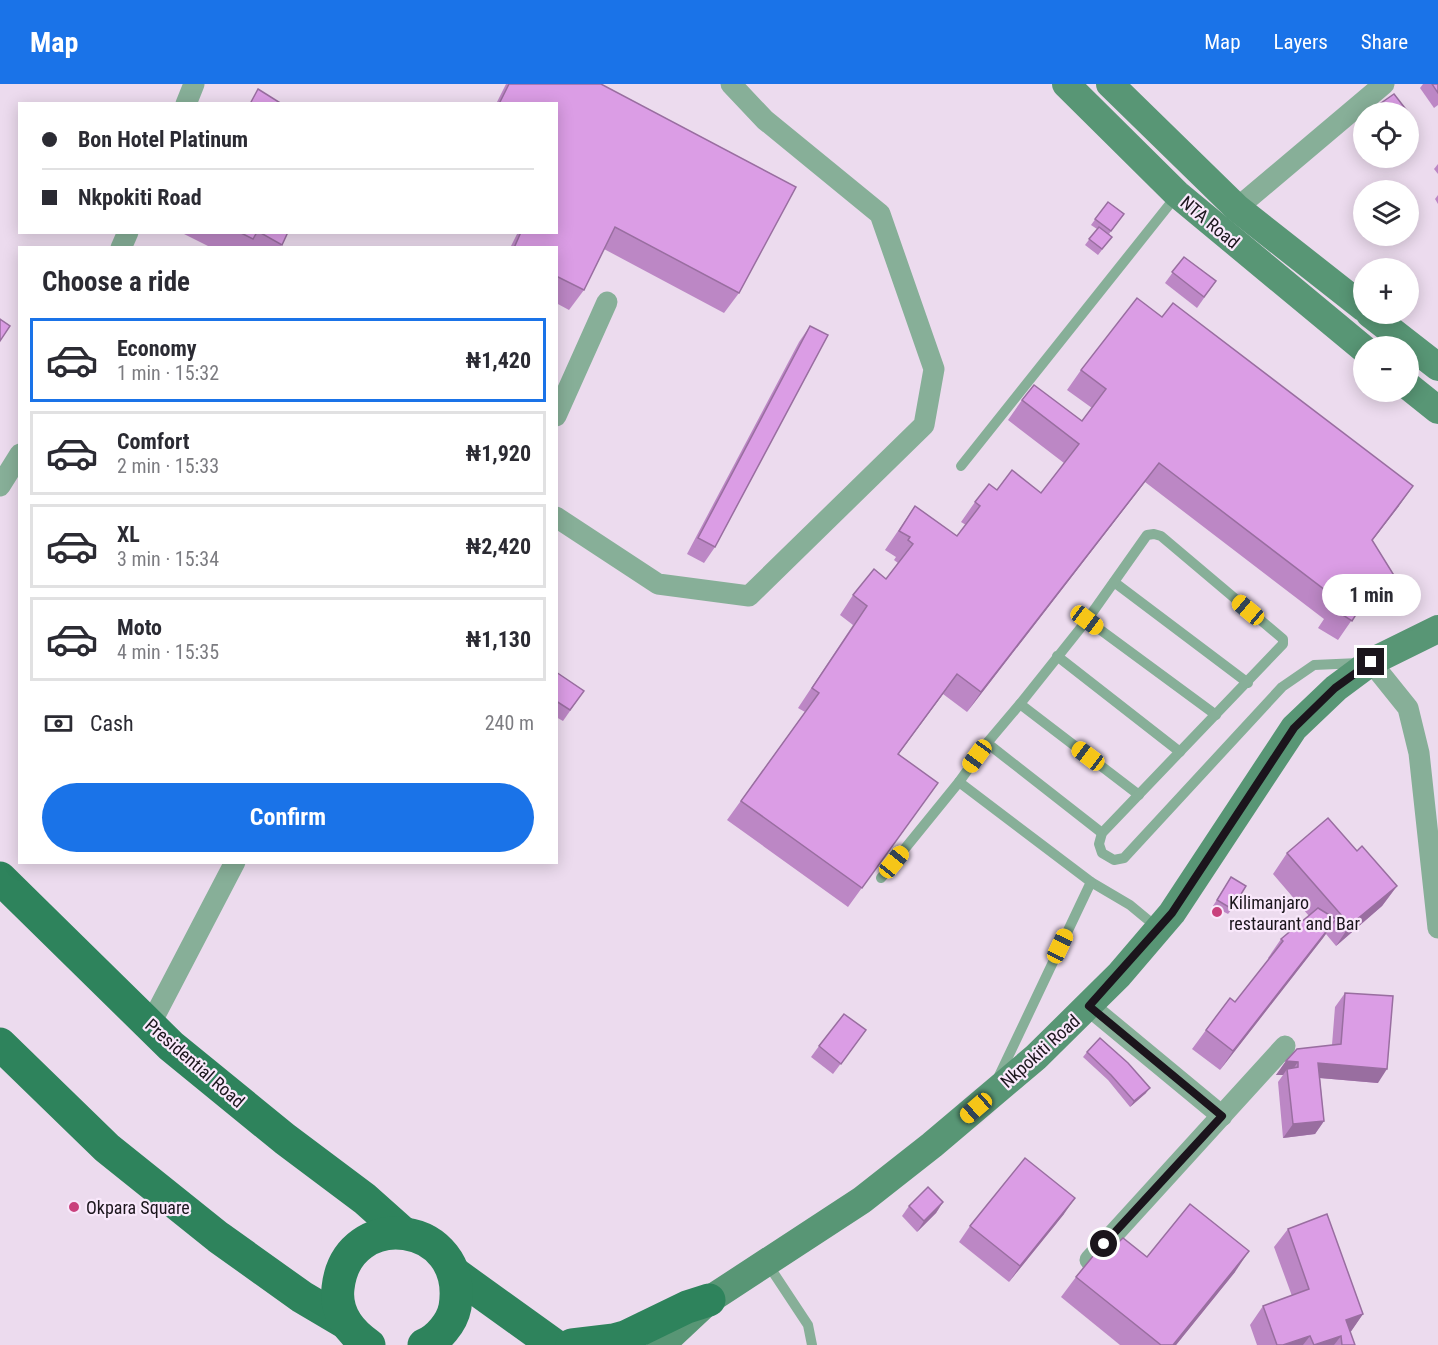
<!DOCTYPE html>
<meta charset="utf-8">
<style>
:root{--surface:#fff;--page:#f2f2f3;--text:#2b2b33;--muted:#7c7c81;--line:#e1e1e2;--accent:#1a73e8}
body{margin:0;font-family:"Roboto Condensed",sans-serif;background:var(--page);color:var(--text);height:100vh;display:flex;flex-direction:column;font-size:22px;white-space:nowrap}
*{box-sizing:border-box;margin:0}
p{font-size:20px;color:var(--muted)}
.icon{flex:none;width:33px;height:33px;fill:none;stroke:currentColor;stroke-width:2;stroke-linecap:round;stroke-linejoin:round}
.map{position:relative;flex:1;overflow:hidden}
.drawer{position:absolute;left:18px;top:162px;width:540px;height:618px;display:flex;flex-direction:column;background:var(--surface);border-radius:0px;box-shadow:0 3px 15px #0003}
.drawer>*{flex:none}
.hud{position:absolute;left:18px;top:18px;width:540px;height:132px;border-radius:0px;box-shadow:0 3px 15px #0003;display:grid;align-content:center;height:132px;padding:0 24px;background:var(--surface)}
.buttons{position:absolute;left:1353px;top:18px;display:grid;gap:12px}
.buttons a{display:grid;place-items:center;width:66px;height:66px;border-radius:50%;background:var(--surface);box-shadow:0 3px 15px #0003;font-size:30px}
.end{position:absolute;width:27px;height:27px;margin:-14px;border:8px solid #1b151c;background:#fff;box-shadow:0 0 0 3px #fff}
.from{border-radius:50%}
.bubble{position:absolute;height:42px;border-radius:21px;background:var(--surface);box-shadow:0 3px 15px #0003;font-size:20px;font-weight:700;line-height:42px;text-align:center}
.car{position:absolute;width:18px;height:36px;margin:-18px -9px;border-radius:8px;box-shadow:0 0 4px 2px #0007;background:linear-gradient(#f5c518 24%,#345 0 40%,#f5c518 0 76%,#345 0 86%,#f5c518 0)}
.hud b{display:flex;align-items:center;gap:21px;height:57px;font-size:22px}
.hud b+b{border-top:2px solid var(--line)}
.hud i{width:15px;height:15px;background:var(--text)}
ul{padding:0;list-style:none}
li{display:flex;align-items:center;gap:18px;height:84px;margin:0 12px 9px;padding:0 12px;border:3px solid var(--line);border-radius:0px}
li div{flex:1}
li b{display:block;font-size:22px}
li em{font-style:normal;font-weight:700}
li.active{border-color:var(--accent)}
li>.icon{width:54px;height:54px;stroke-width:1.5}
h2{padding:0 24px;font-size:27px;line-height:72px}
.pay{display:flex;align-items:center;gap:15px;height:66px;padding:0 24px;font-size:22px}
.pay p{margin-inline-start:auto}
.cta{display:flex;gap:12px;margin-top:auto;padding:12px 24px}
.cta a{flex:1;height:69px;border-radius:36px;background:var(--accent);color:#fff;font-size:24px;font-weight:700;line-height:69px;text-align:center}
header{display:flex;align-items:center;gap:36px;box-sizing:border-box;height:84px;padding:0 30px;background:var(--accent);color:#fff}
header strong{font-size:28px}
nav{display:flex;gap:33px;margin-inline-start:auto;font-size:21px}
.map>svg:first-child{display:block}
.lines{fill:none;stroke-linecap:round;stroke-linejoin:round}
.lane{stroke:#87af98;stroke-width:10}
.street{stroke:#87af98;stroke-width:21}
.secondary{stroke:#589675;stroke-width:28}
.primary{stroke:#2e835c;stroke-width:33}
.wall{fill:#bc87c5}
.shaded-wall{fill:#996ea0}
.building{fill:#db9de5;stroke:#996ea0;stroke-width:1.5}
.route{stroke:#1b151c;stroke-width:8}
.poi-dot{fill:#c9417d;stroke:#f9e8fb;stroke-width:2}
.labels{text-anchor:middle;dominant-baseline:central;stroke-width:4.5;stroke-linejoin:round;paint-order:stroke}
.street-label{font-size:18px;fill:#1b151c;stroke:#f9e8fb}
.poi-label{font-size:18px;fill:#1b151c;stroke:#f9e8fb;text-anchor:start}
</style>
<header>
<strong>Map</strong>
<nav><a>Map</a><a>Layers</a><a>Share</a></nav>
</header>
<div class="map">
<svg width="1438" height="1261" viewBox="0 0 1438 1261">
<rect width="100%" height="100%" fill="#ecdbee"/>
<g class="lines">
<g class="lane">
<polyline points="961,382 1177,111"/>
<polyline points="1114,498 1248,599"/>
<polyline points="1087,536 1216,631"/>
<polyline points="1057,572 1180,668"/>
<polyline points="1020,620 1139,711"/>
<polyline points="987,659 1102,749"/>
<polyline points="959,698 1091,798 1130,821 1159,845"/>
<polyline points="881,794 959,698 987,659 1020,620 1087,536 1147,451 1154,450 1161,452 1283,555 1283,560 1102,749 1099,760 1102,769 1114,776 1124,774 1282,603 1314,581 1359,579"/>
<polyline points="999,992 1091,798"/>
<polyline points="767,1179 808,1241 812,1261"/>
</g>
<g class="street">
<polyline points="186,20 194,0"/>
<polyline points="1237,124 1384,0"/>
<polyline points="121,164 128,148"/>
<polyline points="556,332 607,218"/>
<polyline points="0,402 20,370"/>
<polyline points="556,433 658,500 749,512 924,341 934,285 880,130 765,36 731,0"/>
<polyline points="1371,578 1408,624 1419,669 1438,844"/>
<polyline points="1089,922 1222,1032"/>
<polyline points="150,941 235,778"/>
<polyline points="1090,1176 1285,962"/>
</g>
<g class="secondary">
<polyline points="1066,0 1177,110 1364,265"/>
<polyline points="1110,0 1237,124 1364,224"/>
<polyline points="1370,230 1438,283"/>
<polyline points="1408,302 1438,326"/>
<polyline points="661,1261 709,1216 862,1116 932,1061 1036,973 1119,891 1172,829 1294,644 1336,604 1371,578 1438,545"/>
</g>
<g class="primary">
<polyline points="0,794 171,962 285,1055 365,1115 402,1148"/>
<polyline points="0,960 107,1064 218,1153 302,1213 346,1239"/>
<polyline points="454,1189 554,1261"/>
<path d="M369,1261C350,1248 335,1229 338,1204C347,1121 469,1136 455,1223C452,1239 438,1255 424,1261"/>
<polyline points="572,1261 614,1256 625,1253 687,1223 709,1216"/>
</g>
</g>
<g class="wall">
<polygon points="506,0 601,0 739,209 724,229 604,165 584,206 569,226 556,219 556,164 510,164 518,148 556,148 556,20 496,20"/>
<polygon points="1423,0 1438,0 1438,21 1434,24 1420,4"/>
<polygon points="1438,80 1438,90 1434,85"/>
<polygon points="1438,111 1438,120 1435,115"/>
<polygon points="1108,118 1124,130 1109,150 1112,153 1098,171 1085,161 1097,145 1091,141"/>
<polygon points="180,148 288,148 280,164 212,164"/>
<polygon points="1184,173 1216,197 1197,224 1165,199"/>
<polygon points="810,242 715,463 704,479 687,470 799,258"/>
<polygon points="1081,286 1399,422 1372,457 1381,512 1358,527 1338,556 1318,544 1324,535 1145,398 967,628 943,610 898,670 938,699 848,823 727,736 805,628 798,624 853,541 840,531 853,511 886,495 898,479 894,476 896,473 885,466 915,422 957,452 966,441 961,438 975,418 997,406 1041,409 1064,379 1008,336 1022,316 1082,337 1092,324 1067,306"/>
<polygon points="556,588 584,607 563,637 556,633"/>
<polygon points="1357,767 1397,802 1382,822 1336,862 1326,850 1220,986 1192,965 1206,946 1235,918 1269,875 1268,874 1281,855 1309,832 1273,790 1287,769"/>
<polygon points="1231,793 1232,825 1228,830 1213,822"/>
<polygon points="1345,909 1378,999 1320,994 1324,1037 1315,1050 1283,1054 1278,998 1283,991 1276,991 1286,977 1332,961 1335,923"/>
<polygon points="866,946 833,990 811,973 819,962"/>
<polygon points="1087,968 1146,1009 1130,1023 1108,996 1083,973"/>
<polygon points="943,1118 936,1129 917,1148 902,1132 909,1122"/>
<polygon points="1064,1130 1009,1198 959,1158 970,1142"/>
<polygon points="1288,1145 1363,1230 1350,1248 1355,1261 1257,1261 1250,1241 1263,1222 1292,1212 1274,1163"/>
<polygon points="1109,1167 1147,1173 1235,1188 1176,1261 1120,1261 1061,1213 1076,1193"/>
</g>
<g class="shaded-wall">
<polygon points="1159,379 1145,398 967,628 981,608"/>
<polygon points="1413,402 1399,422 1358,475 1372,456"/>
<polygon points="1395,493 1381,512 1357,528 1370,508"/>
<polygon points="957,590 943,610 884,690 898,670"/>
<polygon points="1397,802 1382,822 1336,862 1350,841"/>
<polygon points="1336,835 1323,854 1220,986 1233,967"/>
<polygon points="1286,977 1298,978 1288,992 1287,985 1283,991 1276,991"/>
<polygon points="1318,979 1387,985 1378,999 1308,993"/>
<polygon points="1150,1004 1146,1009 1130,1023 1134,1017"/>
<polygon points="1324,1037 1315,1050 1283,1054 1293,1040"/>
<polygon points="1075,1114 1064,1130 1009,1198 1020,1182"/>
<polygon points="943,1118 936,1129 917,1148 924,1137"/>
<polygon points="1249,1167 1235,1188 1176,1261 1173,1261"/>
<polygon points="1363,1230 1350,1249 1341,1252 1334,1261 1315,1261 1346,1236"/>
<polygon points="1310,1252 1303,1261 1283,1261"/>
</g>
<g class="building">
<polygon points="509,0 601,0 796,103 739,209 615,143 584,206 556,192 556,164 514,164 521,148 556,148 556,20 499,20"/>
<polygon points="1432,0 1438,0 1438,9"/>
<polygon points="258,5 282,20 250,20"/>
<polygon points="1394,10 1408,28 1373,28 1371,26"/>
<polygon points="1108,118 1124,130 1111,147 1095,135"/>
<polygon points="1099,143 1112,153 1102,165 1089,155"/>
<polygon points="239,148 257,148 253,155"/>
<polygon points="259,148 288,148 282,161"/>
<polygon points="1184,173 1216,197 1204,213 1172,188"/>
<polygon points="1137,214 1162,233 1173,219 1413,402 1372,456 1395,493 1370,508 1352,537 1332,524 1338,516 1159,379 981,608 957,590 898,670 938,699 862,804 741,717 819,609 812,604 867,522 853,511 874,485 886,495 913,460 908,456 910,453 899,447 915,422 957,452 980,422 975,418 989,400 997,406 1012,386 1041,409 1079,360 1022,316 1034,301 1082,337 1106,305 1081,286"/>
<polygon points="0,235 10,242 0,257"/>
<polygon points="810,242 828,251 715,463 698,454"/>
<polygon points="556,588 584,607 570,626 556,617"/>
<polygon points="1328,734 1357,767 1362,762 1397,802 1350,841 1287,769"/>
<polygon points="1231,793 1246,802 1232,825 1217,816"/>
<polygon points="1318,824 1336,835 1233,967 1206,946 1230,914 1235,918 1283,857 1281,855"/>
<polygon points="1345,909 1393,912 1387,985 1318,979 1324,1037 1293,1040 1287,985 1298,983 1298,978 1286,977 1297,965 1341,960"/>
<polygon points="844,930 866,946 841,980 819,962"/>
<polygon points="1100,954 1128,979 1150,1004 1134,1017 1111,991 1087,968"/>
<polygon points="1025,1074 1075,1114 1020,1182 970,1142"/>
<polygon points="928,1103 943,1118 924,1137 909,1122"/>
<polygon points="1190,1120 1249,1167 1173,1261 1161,1261 1076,1193 1098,1166 1109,1167 1123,1154 1147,1173"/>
<polygon points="1327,1130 1363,1230 1346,1236 1355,1261 1342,1261 1341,1252 1314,1261 1310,1252 1283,1261 1277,1261 1263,1222 1309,1205 1288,1145"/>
</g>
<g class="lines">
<polyline class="route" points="1104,1160 1222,1032 1089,922 1172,829 1294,644 1335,604 1371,578"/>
</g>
<g class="poi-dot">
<circle cx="1217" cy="828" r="6"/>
<circle cx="74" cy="1123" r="6"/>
</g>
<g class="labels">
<g class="street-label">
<text transform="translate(1210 138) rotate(40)">NTA Road</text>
<text transform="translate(1040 967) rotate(-42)">Nkpokiti Road</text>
<text transform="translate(195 979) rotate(41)">Presidential Road</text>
</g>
<g class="poi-label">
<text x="1229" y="818">Kilimanjaro<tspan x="1229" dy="21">restaurant and Bar</tspan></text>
<text x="86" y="1123">Okpara Square</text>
</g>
</g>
</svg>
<div class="buttons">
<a><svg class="icon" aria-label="locate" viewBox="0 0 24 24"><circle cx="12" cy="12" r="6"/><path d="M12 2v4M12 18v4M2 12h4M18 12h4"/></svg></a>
<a><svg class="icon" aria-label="layers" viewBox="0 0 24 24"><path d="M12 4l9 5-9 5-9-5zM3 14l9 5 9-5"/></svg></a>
<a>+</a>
<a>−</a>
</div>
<i class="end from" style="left:1104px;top:1160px"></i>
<i class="end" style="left:1371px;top:578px"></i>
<div class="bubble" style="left:1322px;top:490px;width:99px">1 min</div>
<i class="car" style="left:1248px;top:526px;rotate:310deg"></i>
<i class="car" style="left:1087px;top:536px;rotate:127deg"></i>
<i class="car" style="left:977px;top:672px;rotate:216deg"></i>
<i class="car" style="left:1088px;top:672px;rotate:307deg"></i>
<i class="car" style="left:894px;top:778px;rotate:39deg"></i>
<i class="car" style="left:1060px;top:862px;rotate:25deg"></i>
<i class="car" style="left:976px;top:1024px;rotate:229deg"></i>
<div class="hud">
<b><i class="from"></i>Bon Hotel Platinum</b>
<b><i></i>Nkpokiti Road</b>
</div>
<section class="drawer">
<h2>Choose a ride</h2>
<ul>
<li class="active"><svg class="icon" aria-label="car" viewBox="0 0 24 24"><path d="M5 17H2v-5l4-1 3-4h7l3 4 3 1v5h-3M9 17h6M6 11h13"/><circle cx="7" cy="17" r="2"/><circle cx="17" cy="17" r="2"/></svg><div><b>Economy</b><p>1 min · 15:32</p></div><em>₦1,420</em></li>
<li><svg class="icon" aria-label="car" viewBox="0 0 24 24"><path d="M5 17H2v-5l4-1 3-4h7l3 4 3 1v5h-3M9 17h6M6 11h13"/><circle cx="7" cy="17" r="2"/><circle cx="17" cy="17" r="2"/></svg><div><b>Comfort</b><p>2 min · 15:33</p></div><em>₦1,920</em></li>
<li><svg class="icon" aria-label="car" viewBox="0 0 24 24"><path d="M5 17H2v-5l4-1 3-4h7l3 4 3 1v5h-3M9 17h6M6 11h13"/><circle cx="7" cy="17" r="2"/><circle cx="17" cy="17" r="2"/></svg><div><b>XL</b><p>3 min · 15:34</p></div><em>₦2,420</em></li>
<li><svg class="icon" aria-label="car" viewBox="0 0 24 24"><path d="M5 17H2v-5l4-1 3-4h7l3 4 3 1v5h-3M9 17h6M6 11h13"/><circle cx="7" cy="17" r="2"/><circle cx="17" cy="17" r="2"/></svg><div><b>Moto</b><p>4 min · 15:35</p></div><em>₦1,130</em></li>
</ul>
<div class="pay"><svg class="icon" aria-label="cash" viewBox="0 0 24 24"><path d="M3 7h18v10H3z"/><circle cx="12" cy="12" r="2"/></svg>Cash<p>240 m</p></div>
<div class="cta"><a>Confirm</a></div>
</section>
</div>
